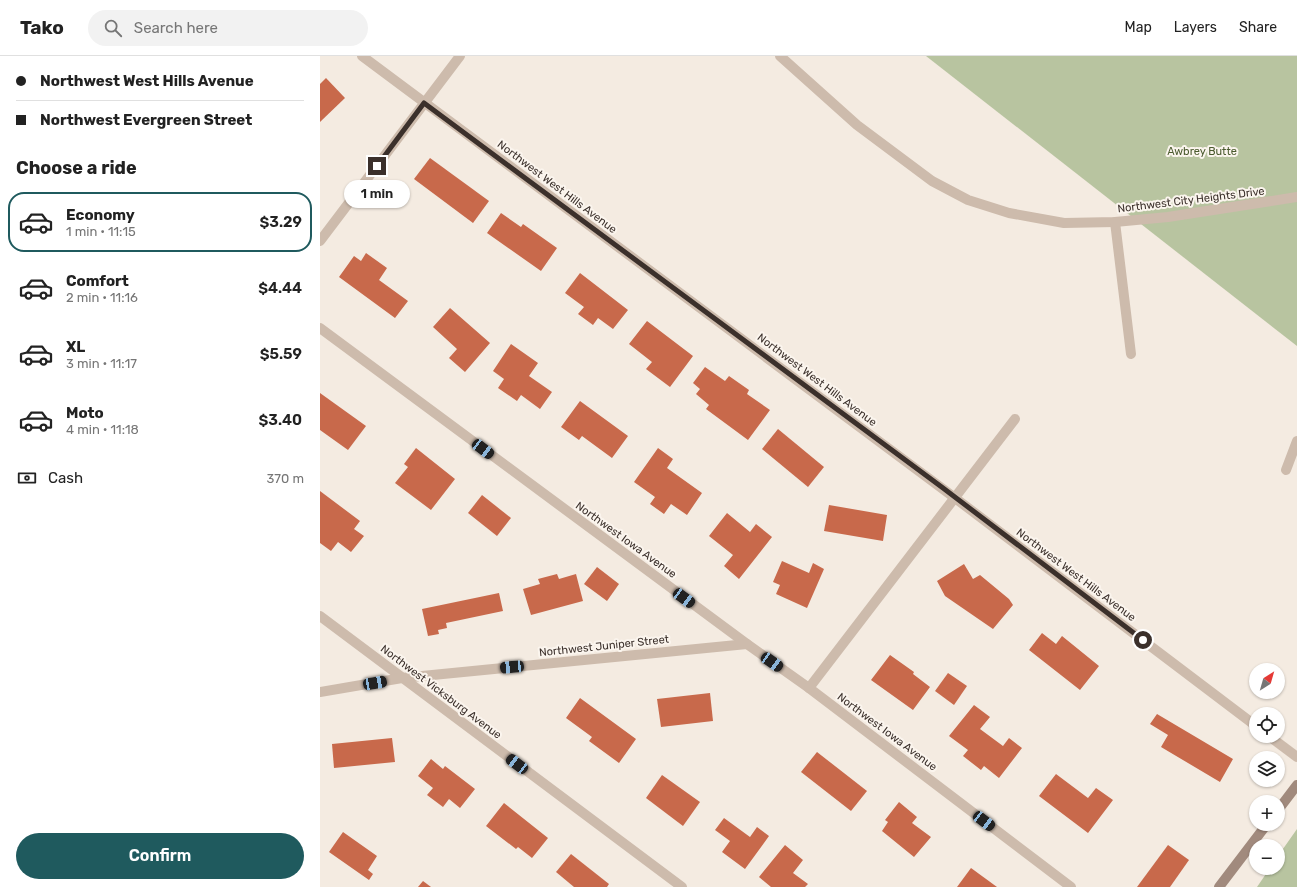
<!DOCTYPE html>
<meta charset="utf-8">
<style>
:root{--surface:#fff;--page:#f2f2f2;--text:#222;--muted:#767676;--line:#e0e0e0;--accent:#1f5a5e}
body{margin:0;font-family:Rubik,sans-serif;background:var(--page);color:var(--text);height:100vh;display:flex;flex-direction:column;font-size:15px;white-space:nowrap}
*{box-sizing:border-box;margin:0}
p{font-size:13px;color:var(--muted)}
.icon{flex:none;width:22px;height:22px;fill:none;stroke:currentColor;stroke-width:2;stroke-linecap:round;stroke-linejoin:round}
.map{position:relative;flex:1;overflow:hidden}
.drawer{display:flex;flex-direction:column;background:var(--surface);width:320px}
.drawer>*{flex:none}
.hud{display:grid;align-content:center;height:88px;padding:0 16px;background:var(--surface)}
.needle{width:26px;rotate:37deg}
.buttons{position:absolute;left:929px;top:607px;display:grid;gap:8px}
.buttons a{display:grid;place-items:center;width:36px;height:36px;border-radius:50%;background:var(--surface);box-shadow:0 1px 3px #0004;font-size:20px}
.end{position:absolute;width:18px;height:18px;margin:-9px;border:5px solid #3b302b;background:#fff;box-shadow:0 0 0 2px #fff}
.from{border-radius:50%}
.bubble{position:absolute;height:28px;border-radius:14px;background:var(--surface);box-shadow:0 1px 3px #0004;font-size:13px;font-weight:600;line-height:28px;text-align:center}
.car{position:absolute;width:12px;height:24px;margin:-12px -6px;border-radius:5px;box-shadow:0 0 3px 1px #0007;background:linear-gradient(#222 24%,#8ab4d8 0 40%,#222 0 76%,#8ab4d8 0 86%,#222 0)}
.hud b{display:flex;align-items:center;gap:14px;height:38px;font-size:15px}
.hud b+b{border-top:1px solid var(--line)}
.hud i{width:10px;height:10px;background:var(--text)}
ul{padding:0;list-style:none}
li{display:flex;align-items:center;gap:12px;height:60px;margin:0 8px 6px;padding:0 8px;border:2px solid transparent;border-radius:16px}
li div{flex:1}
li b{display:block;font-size:15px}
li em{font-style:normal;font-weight:600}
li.selected{border-color:var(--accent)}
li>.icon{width:36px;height:36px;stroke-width:1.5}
h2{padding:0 16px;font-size:18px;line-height:48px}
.pay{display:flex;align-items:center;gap:10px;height:44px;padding:0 16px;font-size:15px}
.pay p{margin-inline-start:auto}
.primary-button{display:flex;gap:8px;margin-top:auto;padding:8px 16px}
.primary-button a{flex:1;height:46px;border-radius:24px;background:var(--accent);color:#fff;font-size:16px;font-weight:600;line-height:46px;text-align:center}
header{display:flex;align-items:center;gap:24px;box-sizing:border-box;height:56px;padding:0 20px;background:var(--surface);border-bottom:1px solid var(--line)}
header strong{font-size:19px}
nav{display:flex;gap:22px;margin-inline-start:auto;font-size:14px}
.search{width:280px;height:36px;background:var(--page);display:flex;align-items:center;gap:10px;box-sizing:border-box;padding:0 14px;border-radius:22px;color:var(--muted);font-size:15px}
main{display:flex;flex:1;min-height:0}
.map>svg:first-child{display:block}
.green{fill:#b8c4a0}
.building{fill:#c8694b}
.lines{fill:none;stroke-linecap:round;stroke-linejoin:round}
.street{stroke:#cdbbac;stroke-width:10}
.secondary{stroke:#a18a7d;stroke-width:10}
.route{stroke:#3b302b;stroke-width:5}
.labels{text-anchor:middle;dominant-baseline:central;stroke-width:4;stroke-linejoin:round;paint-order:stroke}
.park-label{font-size:11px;fill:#4a5a2e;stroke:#fbf5ee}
.street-label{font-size:11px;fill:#3b302b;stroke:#fbf5ee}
</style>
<header>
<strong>Tako</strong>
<div class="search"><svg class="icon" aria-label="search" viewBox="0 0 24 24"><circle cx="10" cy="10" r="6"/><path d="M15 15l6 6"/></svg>Search here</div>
<nav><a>Map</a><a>Layers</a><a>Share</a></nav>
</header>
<main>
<section class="drawer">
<div class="hud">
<b><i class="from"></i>Northwest West Hills Avenue</b>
<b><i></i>Northwest Evergreen Street</b>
</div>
<h2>Choose a ride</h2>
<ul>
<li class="selected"><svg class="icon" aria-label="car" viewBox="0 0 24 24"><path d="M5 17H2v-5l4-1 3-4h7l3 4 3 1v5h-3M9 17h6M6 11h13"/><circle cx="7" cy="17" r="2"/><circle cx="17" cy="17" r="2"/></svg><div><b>Economy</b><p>1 min · 11:15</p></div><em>$3.29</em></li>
<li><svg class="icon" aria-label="car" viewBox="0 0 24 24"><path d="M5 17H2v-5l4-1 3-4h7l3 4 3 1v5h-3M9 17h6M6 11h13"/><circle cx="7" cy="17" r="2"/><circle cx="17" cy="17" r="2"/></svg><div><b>Comfort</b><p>2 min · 11:16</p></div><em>$4.44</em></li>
<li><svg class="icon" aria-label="car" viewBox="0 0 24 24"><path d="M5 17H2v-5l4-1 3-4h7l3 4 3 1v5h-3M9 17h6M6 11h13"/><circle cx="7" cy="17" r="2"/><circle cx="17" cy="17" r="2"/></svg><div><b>XL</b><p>3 min · 11:17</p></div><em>$5.59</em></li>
<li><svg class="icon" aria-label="car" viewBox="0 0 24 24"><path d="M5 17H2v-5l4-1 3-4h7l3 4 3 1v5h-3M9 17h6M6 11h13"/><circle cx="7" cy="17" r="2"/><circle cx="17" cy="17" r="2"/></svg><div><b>Moto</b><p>4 min · 11:18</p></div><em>$3.40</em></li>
</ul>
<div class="pay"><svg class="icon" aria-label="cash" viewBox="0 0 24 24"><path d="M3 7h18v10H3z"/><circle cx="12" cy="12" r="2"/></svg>Cash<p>370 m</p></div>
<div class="primary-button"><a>Confirm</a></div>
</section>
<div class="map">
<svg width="977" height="831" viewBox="0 0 977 831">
<rect width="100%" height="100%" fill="#f4ebe1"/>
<g class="green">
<polygon points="606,0 977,0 977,290"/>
<polygon points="977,773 977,831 937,831 950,812 958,812 958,800"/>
</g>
<g class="building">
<polygon points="6,22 25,42 0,66 0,28"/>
<polygon points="110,102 169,145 153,167 94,123"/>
<polygon points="181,157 201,171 203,168 237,192 221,215 167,177"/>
<polygon points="46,197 67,212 59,224 88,245 75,262 19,221 34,200 41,205"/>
<polygon points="260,217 308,254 293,273 278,262 273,269 258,258 264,251 245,237"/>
<polygon points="130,252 170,287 145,316 129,302 137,293 113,271"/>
<polygon points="327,265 373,300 350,331 326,313 332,306 309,288"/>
<polygon points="191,288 218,307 209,320 232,336 220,353 201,339 197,345 178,332 184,323 173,315"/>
<polygon points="385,311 405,325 409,320 429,334 427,338 450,354 428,384 386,353 389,349 376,338 380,333 373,327"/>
<polygon points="0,337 46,370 28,394 0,374"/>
<polygon points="260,345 308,380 292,402 262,380 259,384 241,371"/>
<polygon points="458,373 504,411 488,431 442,393"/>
<polygon points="96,392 135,423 111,454 75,427 88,411 84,408"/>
<polygon points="338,392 353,403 347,412 382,437 367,459 351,448 344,458 330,448 335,441 314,426"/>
<polygon points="0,435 40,465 34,473 44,480 31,496 18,486 11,495 0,487"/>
<polygon points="162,439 191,462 177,480 148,457"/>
<polygon points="509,449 567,459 563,485 504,475"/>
<polygon points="407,457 430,476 436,468 452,481 419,523 404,510 413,499 389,480"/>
<polygon points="462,505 489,517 493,507 504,513 487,552 456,538 460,529 453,526"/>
<polygon points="644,508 653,523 660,519 689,543 693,549 673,573 625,540 617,525"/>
<polygon points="277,511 299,528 287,545 264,528"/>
<polygon points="237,518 239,523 256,518 263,545 211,559 203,533 220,528 218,523"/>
<polygon points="179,537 183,555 126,567 127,572 118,574 119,578 108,580 102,553"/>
<polygon points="722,577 736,588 742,580 779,610 760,634 709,594"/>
<polygon points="570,599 594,616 593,618 610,631 593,654 551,624"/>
<polygon points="628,617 647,630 634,649 615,635"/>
<polygon points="390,637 393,665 341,671 337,643"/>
<polygon points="260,642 316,683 299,707 269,685 272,681 246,662"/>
<polygon points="654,649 670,661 660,673 683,690 689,682 702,692 679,722 664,710 661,714 643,700 648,694 629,680"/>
<polygon points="837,658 913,703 900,726 841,691 848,679 830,668"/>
<polygon points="72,682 75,706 14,712 12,688"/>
<polygon points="497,696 547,735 531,755 481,716"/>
<polygon points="111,703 123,713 125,710 155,733 140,752 129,743 123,751 107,739 113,732 98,720"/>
<polygon points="736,718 768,742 776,732 793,744 768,777 719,740"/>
<polygon points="342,719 380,746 363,770 326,742"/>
<polygon points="579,746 597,761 592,767 611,781 594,801 562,775 568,766 565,764"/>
<polygon points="184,747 228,782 212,802 198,791 196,793 166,770"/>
<polygon points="404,762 430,781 437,771 449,780 425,813 402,796 410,785 395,774"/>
<polygon points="23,776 57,800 48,814 53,818 49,824 9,796"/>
<polygon points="465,789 483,804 473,817 488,828 485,831 451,831 439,821"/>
<polygon points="848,789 869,804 850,831 817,831"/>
<polygon points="251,798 289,828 287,831 254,831 236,816"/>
<polygon points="651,812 677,831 637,831"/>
<polygon points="103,825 111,831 98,831"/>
</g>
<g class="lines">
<g class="street">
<polyline points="42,0 635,442 936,670"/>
<polyline points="460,0 537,69 612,125 648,144 689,157 744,167 795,166 848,161 977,141"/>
<polyline points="795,166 811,298"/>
<polyline points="0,185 140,0"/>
<polyline points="0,272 427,588 489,632 751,831"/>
<polyline points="966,414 977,385"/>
<polyline points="0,560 362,831"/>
<polyline points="489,632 695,363"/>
<polyline points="0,636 82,622 427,588"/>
<polyline points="949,680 977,701"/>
</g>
<g class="secondary">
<polyline points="958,754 977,729"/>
<polyline points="899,831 947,768"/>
</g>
</g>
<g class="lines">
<polyline class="route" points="57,110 104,47 623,432 823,584"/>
</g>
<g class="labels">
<g class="park-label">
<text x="882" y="95">Awbrey Butte</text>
</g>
<g class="street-label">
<text transform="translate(237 131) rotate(37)">Northwest West Hills Avenue</text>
<text transform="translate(871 144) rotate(-7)">Northwest City Heights Drive</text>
<text transform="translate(497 324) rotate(37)">Northwest West Hills Avenue</text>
<text transform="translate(306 484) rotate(36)">Northwest Iowa Avenue</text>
<text transform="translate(756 519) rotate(37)">Northwest West Hills Avenue</text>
<text transform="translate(284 590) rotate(-6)">Northwest Juniper Street</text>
<text transform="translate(121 636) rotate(37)">Northwest Vicksburg Avenue</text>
<text transform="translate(567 676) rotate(37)">Northwest Iowa Avenue</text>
</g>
</g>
</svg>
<div class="buttons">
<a><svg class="needle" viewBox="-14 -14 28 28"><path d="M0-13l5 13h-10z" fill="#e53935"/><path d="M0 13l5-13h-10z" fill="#767676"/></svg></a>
<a><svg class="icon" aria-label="locate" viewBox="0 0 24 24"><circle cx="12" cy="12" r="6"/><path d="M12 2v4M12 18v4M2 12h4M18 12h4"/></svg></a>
<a><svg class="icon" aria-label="layers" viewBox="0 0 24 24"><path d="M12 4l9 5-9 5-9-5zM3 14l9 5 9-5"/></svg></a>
<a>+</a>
<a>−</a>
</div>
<i class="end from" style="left:823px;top:584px"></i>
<i class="end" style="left:57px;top:110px"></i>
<div class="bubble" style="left:24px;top:124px;width:66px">1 min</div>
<i class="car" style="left:163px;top:393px;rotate:127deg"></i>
<i class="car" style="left:364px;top:542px;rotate:126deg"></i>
<i class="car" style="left:452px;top:606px;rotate:125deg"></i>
<i class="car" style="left:192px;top:611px;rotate:265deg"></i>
<i class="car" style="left:55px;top:627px;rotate:80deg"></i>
<i class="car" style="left:197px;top:708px;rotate:307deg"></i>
<i class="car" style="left:664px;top:765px;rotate:127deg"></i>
</div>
</main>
